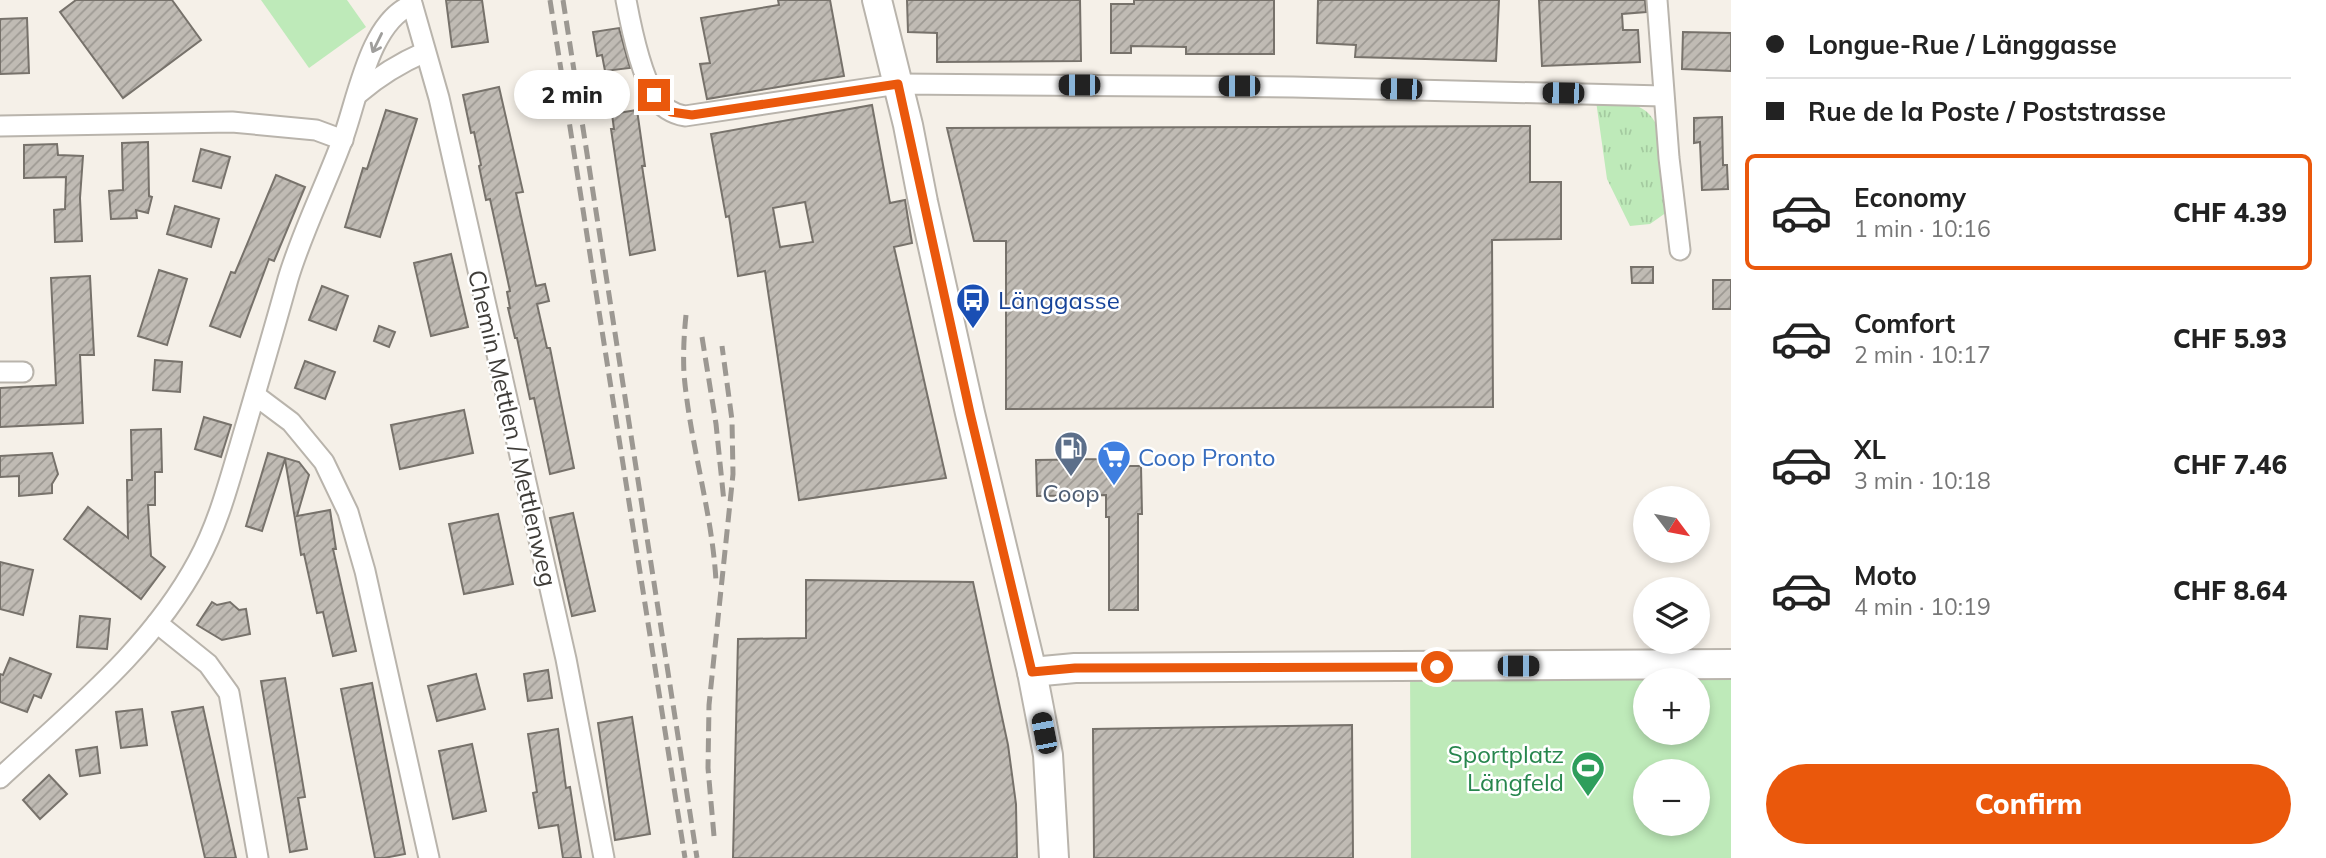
<!DOCTYPE html>
<meta charset="utf-8">
<style>
:root{--surface:#fff;--page:#f2f2f2;--text:#222;--muted:#767676;--line:#e0e0e0;--accent:#ea580c}
body{margin:0;font-family:Mulish,sans-serif;background:var(--page);color:var(--text);height:100vh;display:flex;flex-direction:column;font-size:26px;white-space:nowrap}
*{box-sizing:border-box;margin:0}
p{font-size:23px;color:var(--muted)}
.icon{flex:none;width:38px;height:38px;fill:none;stroke:currentColor;stroke-width:2;stroke-linecap:round;stroke-linejoin:round}
.map{position:relative;flex:1;overflow:hidden}
.panel{display:flex;flex-direction:column;background:var(--surface);width:595px}
.panel>*{flex:none}
.guide{display:grid;align-content:center;height:154px;padding:0 35px;background:var(--surface)}
.needle{width:46px;rotate:122deg}
.buttons{position:absolute;left:1633px;top:486px;display:grid;gap:14px}
.buttons a{display:grid;place-items:center;width:77px;height:77px;border-radius:50%;background:var(--surface);box-shadow:0 4px 10px #0003;font-size:35px}
.end{position:absolute;width:32px;height:32px;margin:-16px;border:9px solid #ea580c;background:#fff;box-shadow:0 0 0 4px #fff}
.from{border-radius:50%}
.bubble{position:absolute;height:49px;border-radius:24px;background:var(--surface);box-shadow:0 4px 10px #0003;font-size:23px;font-weight:800;line-height:49px;text-align:center}
.car{position:absolute;width:21px;height:42px;margin:-21px -10px;border-radius:9px;box-shadow:0 0 5px 2px #0007;background:linear-gradient(#222 24%,#8ab4d8 0 40%,#222 0 76%,#8ab4d8 0 86%,#222 0)}
.guide b{display:flex;align-items:center;gap:24px;height:66px;font-size:26px}
.guide b+b{border-top:2px solid var(--line)}
.guide i{width:18px;height:18px;background:var(--text)}
ul{padding:0;list-style:none}
li{display:flex;align-items:center;gap:21px;height:116px;margin:0 14px 10px;padding:0 21px;border:4px solid transparent;border-radius:10px}
li div{flex:1}
li b{display:block;font-size:26px}
li em{font-style:normal;font-weight:800}
li.on{border-color:var(--accent)}
li>.icon{width:63px;height:63px;stroke-width:1.5}
.action{display:flex;gap:14px;margin-top:auto;padding:14px 35px}
.action a{flex:1;height:80px;border-radius:42px;background:var(--accent);color:#fff;font-size:28px;font-weight:800;line-height:80px;text-align:center}
main{display:flex;flex:1;min-height:0}
.map>svg:first-child{display:block}
.grass{fill:url(#grass-tufts)}
.park{fill:#beeab9;fill-rule:evenodd}
.building{fill:url(#building-hatch);stroke:#77726b;stroke-width:2;fill-rule:evenodd}
.lines{fill:none;stroke-linecap:round;stroke-linejoin:round}
.street-casing{stroke:#b9b4ac;stroke-width:23}
.secondary-casing{stroke:#b9b4ac;stroke-width:32}
.street{stroke:#fff;stroke-width:19}
.secondary{stroke:#fff;stroke-width:28}
.rail{stroke:#9c9892;stroke-width:5;stroke-dasharray:14 7;stroke-linecap:butt}
.oneway{stroke:#9f9e9c}
.route{stroke:#ea580c;stroke-width:9}
.labels{text-anchor:middle;dominant-baseline:central;stroke-width:5;stroke-linejoin:round;paint-order:stroke}
.transit-label{font-size:24px;fill:#164399;stroke:#fff;text-anchor:start}
.street-label{font-size:24px;fill:#3f3d39;stroke:#fff}
.shop-label{font-size:24px;fill:#366cbe;stroke:#fff;text-anchor:start}
.service-label{font-size:24px;fill:#4e5e75;stroke:#fff}
.leisure-label{font-size:24px;fill:#27864d;stroke:#fff;text-anchor:end}
</style>
<main>
<div class="map">
<svg width="1731" height="858" viewBox="0 0 1731 858">
<defs>
<pattern id="grass-tufts" width="24" height="20" patternUnits="userSpaceOnUse" patternTransform="scale(1.75)"><rect width="24" height="20" fill="#beeab9"/><path d="M3 7l-1-3M5 7V3M7 7l1-3M15 17l-1-3M17 17v-4M19 17l1-3" fill="none" stroke="#a4caa0"/></pattern>
<pattern id="building-hatch" width="6" height="6" patternUnits="userSpaceOnUse" patternTransform="scale(1.75)"><rect width="6" height="6" fill="#c0bbb4"/><path d="M-1 1l2-2M0 6l6-6M5 7l2-2" fill="none" stroke="#9d9993"/></pattern>
</defs>
<rect width="100%" height="100%" fill="#f5f0e8"/>
<path class="grass" d="M1596,101C1626,104 1648,99 1660,133L1667,212L1650,224L1630,226L1607,179Z"/>
<g class="park">
<polygon points="261,0 347,0 366,27 309,68"/>
<path d="M1731,664V858H1411L1410,667ZM1645,681H1698V733H1645ZM1645,772H1698V824H1645Z"/>
</g>
<g class="building">
<polygon points="76,0 172,0 201,40 123,98 60,12"/>
<polygon points="446,0 482,0 488,42 452,47"/>
<polygon points="778,0 830,0 844,76 707,99 700,64 710,63 701,18 779,5"/>
<polygon points="907,0 1080,0 1081,61 937,62 937,33 908,32"/>
<polygon points="1134,0 1274,0 1274,54 1186,54 1186,47 1131,46 1131,53 1111,53 1111,4 1134,4"/>
<polygon points="1318,0 1499,0 1496,61 1355,57 1356,45 1317,43"/>
<polygon points="1539,0 1645,0 1646,12 1622,14 1623,30 1638,30 1640,62 1542,66"/>
<polygon points="27,18 29,73 0,74 0,19"/>
<polygon points="619,28 630,68 605,71 602,55 597,56 593,32"/>
<polygon points="1683,32 1731,33 1731,71 1682,69"/>
<polygon points="499,87 523,192 516,193 536,286 545,284 549,301 537,304 547,348 550,348 574,468 550,474 534,398 530,399 517,338 515,338 508,308 510,308 507,292 510,291 490,199 486,200 479,166 481,165 474,132 471,133 463,95"/>
<path d="M872,105L890,203L905,200L912,243L894,247L946,478L799,500L765,271L738,276L729,216L726,217L711,134ZM805,202L813,242L780,247L773,208Z"/>
<polygon points="386,110 417,119 380,237 345,227 363,168 367,169"/>
<polygon points="637,110 645,166 642,166 655,250 630,255 611,129 614,129 612,114"/>
<polygon points="1722,117 1723,165 1727,165 1728,189 1702,190 1700,142 1694,143 1694,118"/>
<polygon points="1530,126 1530,182 1561,182 1561,239 1492,240 1493,407 1006,409 1006,241 974,241 947,128"/>
<polygon points="148,142 149,196 152,197 148,213 136,210 137,218 111,219 109,191 123,190 122,143"/>
<polygon points="57,144 58,155 83,156 80,198 82,241 55,242 54,210 65,209 66,177 24,178 24,145"/>
<polygon points="201,149 230,157 221,188 193,181"/>
<polygon points="276,175 305,187 274,261 269,259 240,337 210,326 231,272 235,273"/>
<polygon points="175,206 219,219 211,247 167,234"/>
<polygon points="451,254 468,327 431,336 414,263"/>
<polygon points="1631,267 1653,267 1653,283 1632,283"/>
<polygon points="159,270 187,279 167,345 138,336"/>
<polygon points="90,276 94,355 80,355 83,423 0,427 0,388 56,385 51,278"/>
<rect x="1713" y="280" width="18" height="29"/>
<polygon points="322,286 348,296 336,330 309,320"/>
<polygon points="379,326 395,332 389,347 374,341"/>
<polygon points="155,360 182,362 180,392 153,390"/>
<polygon points="305,361 335,372 325,399 295,388"/>
<polygon points="464,410 473,453 400,469 391,425"/>
<polygon points="204,417 231,425 221,457 195,449"/>
<polygon points="161,429 162,472 155,472 155,505 148,505 151,556 165,567 141,599 64,539 88,507 128,538 127,480 132,480 131,430"/>
<polygon points="52,453 58,474 52,484 52,493 19,496 19,476 0,477 0,456"/>
<polygon points="268,453 299,462 309,475 297,516 330,510 336,549 333,549 356,651 333,656 323,612 317,613 304,554 301,555 285,459 262,531 246,526"/>
<polygon points="1124,453 1124,466 1141,466 1142,514 1138,514 1138,610 1109,610 1109,517 1106,517 1106,495 1037,496 1036,460 1106,459 1106,454"/>
<polygon points="573,513 595,611 572,616 550,518"/>
<polygon points="498,514 513,584 464,594 449,524"/>
<polygon points="0,562 33,570 23,615 0,609"/>
<polygon points="806,580 973,582 1008,745 1016,804 1017,858 733,858 738,639 806,638"/>
<polygon points="212,602 217,605 230,602 239,610 246,609 250,634 222,640 197,625"/>
<polygon points="80,616 110,619 107,649 77,647"/>
<polygon points="10,658 51,674 41,698 34,695 27,712 0,702 0,674 3,675"/>
<polygon points="548,670 552,698 528,701 524,674"/>
<polygon points="476,674 485,709 437,721 428,686"/>
<polygon points="285,678 305,797 298,798 307,849 290,852 261,681"/>
<polygon points="372,683 405,854 384,858 375,858 341,689"/>
<polygon points="203,707 236,858 205,858 172,712"/>
<polygon points="142,709 147,745 121,748 116,712"/>
<polygon points="632,717 650,834 615,840 598,723"/>
<polygon points="1352,725 1353,858 1094,858 1093,729"/>
<polygon points="558,729 566,788 570,787 581,858 563,858 558,825 539,828 533,793 537,792 528,734"/>
<polygon points="472,744 486,811 453,819 439,751"/>
<polygon points="97,747 100,773 80,776 76,750"/>
<polygon points="49,775 67,794 40,819 23,800"/>
</g>
<g class="lines">
<g class="street-casing">
<g id="street">
<polyline points="411,0 439,98 566,659 604,858"/>
<path d="M626,0C631,27 641,72 654,95C660,107 673,114 685,116L898,84L1293,87L1663,96"/>
<polyline points="1657,0 1669,158 1680,250"/>
<path d="M359,93C380,75 400,63 425,52"/>
<polyline points="0,126 232,122 316,130 343,140"/>
<polyline points="0,372 23,372"/>
<polyline points="255,395 291,422 324,462 348,512 365,571 429,858"/>
<polyline points="157,623 208,664 229,693 258,858"/>
<path d="M0,778C72,711 151,649 198,561C217,526 227,489 238,452C255,394 272,337 288,279C302,232 325,187 342,141C357,102 369,21 412,5"/>
</g>
</g>
<g class="secondary-casing">
<g id="secondary">
<polyline points="877,0 908,125 923,202 970,413 1032,672 1048,755 1054,858"/>
<polyline points="1032,672 1075,668 1731,664"/>
</g>
</g>
<use href="#street" class="street"/>
<use href="#secondary" class="secondary"/>
<g class="rail">
<polyline points="550,0 685,858"/>
<polyline points="563,0 697,858"/>
<path d="M686,315C684,334 683,354 684,374C690,444 712,511 716,581"/>
<polyline points="702,337 716,424 724,502"/>
<polyline points="714,836 708,768 709,705 733,474 732,420 722,346"/>
</g>
</g>
<defs><path id="oneway-shaft" d="M-6 0H5M1.5-3L5.5 0L1.5 3" fill="none" stroke-width="1.6" stroke-linecap="round" stroke-linejoin="round" transform="scale(1.75)"/></defs>
<use class="oneway" href="#oneway-shaft" transform="translate(377 43) rotate(116)"/>
<g class="lines">
<polyline class="route" points="654,95 671,112 692,115 898,84 970,413 1032,672 1075,668 1437,667"/>
</g>
<defs>
<g id="bus-pin" transform="scale(1.75)"><path d="M0 17L-7.5 6A9.5 9.5 0 1 1 7.5 6Z" fill="#1a4fb4" stroke="#fff"/><path d="M-5-6H5V4H4V6H2V4H-2V6H-4V4H-5ZM-3.5-4V0h7V-4ZM-3.5 1.2v1.5H-2V1.2ZM2 1.2v1.5H3.5V1.2Z" fill="#fff"/></g>
<g id="fuel-pin" transform="scale(1.75)"><path d="M0 17L-7.5 6A9.5 9.5 0 1 1 7.5 6Z" fill="#5c6f8a" stroke="#fff"/><path d="M-5.5-6h7V0h2V4h1.3V-2.5L3-4.5l.8-.8L6-3V5H2.5V1h-1V6h-7ZM-4.2-4.7v3.2H.2V-4.7Z" fill="#fff"/></g>
<g id="supermarket-pin" transform="scale(1.75)"><path d="M0 17L-7.5 6A9.5 9.5 0 1 1 7.5 6Z" fill="#3f7fe0" stroke="#fff"/><path d="M-6-5.5h2.5l.6 2H6L4.5 2H-2.5L-4.4-4H-6ZM-1.5 3.2a1.3 1.3 0 1 0 .1 0ZM3 3.2a1.3 1.3 0 1 0 .1 0Z" fill="#fff"/></g>
<g id="stadium-pin" transform="scale(1.75)"><path d="M0 17L-7.5 6A9.5 9.5 0 1 1 7.5 6Z" fill="#2e9e5b" stroke="#fff"/><path d="M0-5a6.5 5 0 1 0 0 10a6.5 5 0 1 0 0-10ZM-3.5-1.8h7v3.6h-7Z" fill="#fff"/></g>
</defs>
<g fill-rule="evenodd">
<use href="#bus-pin" x="973" y="300"/>
<use href="#fuel-pin" x="1071" y="448"/>
<use href="#supermarket-pin" x="1114" y="457"/>
<use href="#stadium-pin" x="1588" y="768"/>
</g>
<g class="labels">
<g class="transit-label">
<text x="998" y="300">Länggasse</text>
</g>
<g class="street-label">
<text transform="translate(513 428) rotate(77)">Chemin Mettlen / Mettlenweg</text>
</g>
<g class="shop-label">
<text x="1138" y="457">Coop Pronto</text>
</g>
<g class="service-label">
<text x="1071" y="493">Coop</text>
</g>
<g class="leisure-label">
<text x="1564" y="754">Sportplatz<tspan x="1564" dy="28">Längfeld</tspan></text>
</g>
</g>
</svg>
<div class="buttons">
<a><svg class="needle" viewBox="-14 -14 28 28"><path d="M0-13l5 13h-10z" fill="#e53935"/><path d="M0 13l5-13h-10z" fill="#767676"/></svg></a>
<a><svg class="icon" aria-label="layers" viewBox="0 0 24 24"><path d="M12 4l9 5-9 5-9-5zM3 14l9 5 9-5"/></svg></a>
<a>+</a>
<a>−</a>
</div>
<i class="end from" style="left:1437px;top:667px"></i>
<i class="end" style="left:654px;top:95px"></i>
<div class="bubble" style="left:514px;top:70px;width:116px">2 min</div>
<i class="car" style="left:1079px;top:85px;rotate:270deg"></i>
<i class="car" style="left:1239px;top:86px;rotate:270deg"></i>
<i class="car" style="left:1401px;top:89px;rotate:271deg"></i>
<i class="car" style="left:1563px;top:93px;rotate:271deg"></i>
<i class="car" style="left:1518px;top:666px;rotate:90deg"></i>
<i class="car" style="left:1044px;top:733px;rotate:349deg"></i>
</div>
<section class="panel">
<div class="guide">
<b><i class="from"></i>Longue-Rue / Länggasse</b>
<b><i></i>Rue de la Poste / Poststrasse</b>
</div>
<ul>
<li class="on"><svg class="icon" aria-label="car" viewBox="0 0 24 24"><path d="M5 17H2v-5l4-1 3-4h7l3 4 3 1v5h-3M9 17h6M6 11h13"/><circle cx="7" cy="17" r="2"/><circle cx="17" cy="17" r="2"/></svg><div><b>Economy</b><p>1 min · 10:16</p></div><em>CHF 4.39</em></li>
<li><svg class="icon" aria-label="car" viewBox="0 0 24 24"><path d="M5 17H2v-5l4-1 3-4h7l3 4 3 1v5h-3M9 17h6M6 11h13"/><circle cx="7" cy="17" r="2"/><circle cx="17" cy="17" r="2"/></svg><div><b>Comfort</b><p>2 min · 10:17</p></div><em>CHF 5.93</em></li>
<li><svg class="icon" aria-label="car" viewBox="0 0 24 24"><path d="M5 17H2v-5l4-1 3-4h7l3 4 3 1v5h-3M9 17h6M6 11h13"/><circle cx="7" cy="17" r="2"/><circle cx="17" cy="17" r="2"/></svg><div><b>XL</b><p>3 min · 10:18</p></div><em>CHF 7.46</em></li>
<li><svg class="icon" aria-label="car" viewBox="0 0 24 24"><path d="M5 17H2v-5l4-1 3-4h7l3 4 3 1v5h-3M9 17h6M6 11h13"/><circle cx="7" cy="17" r="2"/><circle cx="17" cy="17" r="2"/></svg><div><b>Moto</b><p>4 min · 10:19</p></div><em>CHF 8.64</em></li>
</ul>
<div class="action"><a>Confirm</a></div>
</section>
</main>
